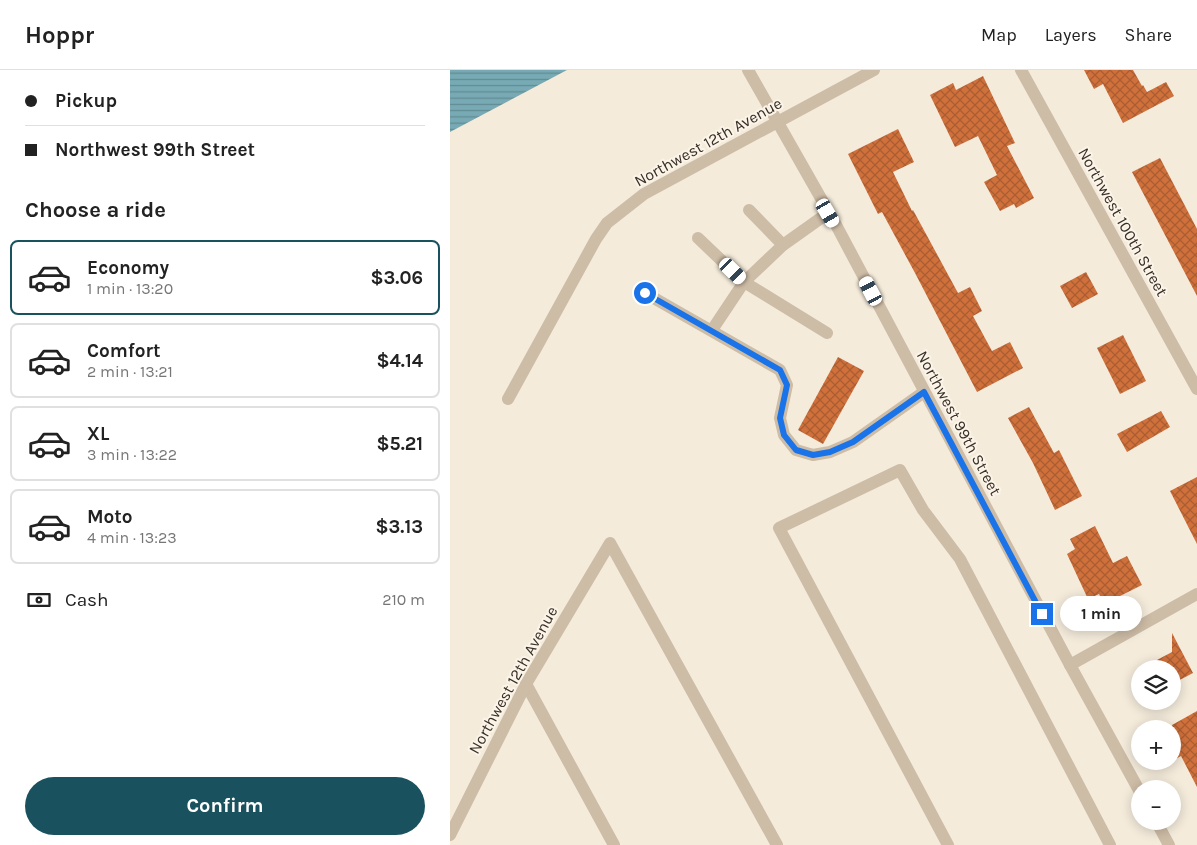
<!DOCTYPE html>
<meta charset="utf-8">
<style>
:root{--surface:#fff;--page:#f6f6f6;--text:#222;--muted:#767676;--line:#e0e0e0;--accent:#19525e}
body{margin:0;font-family:Karla,sans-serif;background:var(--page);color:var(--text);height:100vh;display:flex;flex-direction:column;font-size:19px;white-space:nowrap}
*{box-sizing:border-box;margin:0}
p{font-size:16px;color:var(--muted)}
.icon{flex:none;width:28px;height:28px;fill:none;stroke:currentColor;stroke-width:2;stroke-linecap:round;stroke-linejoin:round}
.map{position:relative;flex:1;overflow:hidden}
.drawer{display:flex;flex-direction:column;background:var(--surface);width:450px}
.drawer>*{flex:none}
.hud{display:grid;align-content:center;height:110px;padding:0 25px;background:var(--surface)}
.controls{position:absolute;left:681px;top:590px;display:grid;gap:10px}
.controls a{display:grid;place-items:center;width:50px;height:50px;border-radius:50%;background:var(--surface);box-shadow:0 2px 12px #0003;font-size:25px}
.end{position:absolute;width:22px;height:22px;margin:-11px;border:6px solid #1a73e8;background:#fff;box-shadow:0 0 0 2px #fff}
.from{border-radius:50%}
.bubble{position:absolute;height:35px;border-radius:18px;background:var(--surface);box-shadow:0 2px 12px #0003;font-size:16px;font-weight:700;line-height:35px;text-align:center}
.car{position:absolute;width:15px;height:30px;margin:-15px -8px;border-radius:6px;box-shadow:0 0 4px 1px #0007;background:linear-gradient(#fff 24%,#345 0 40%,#fff 0 76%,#345 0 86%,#fff 0)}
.hud b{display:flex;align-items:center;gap:18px;height:48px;font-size:19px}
.hud b+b{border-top:1px solid var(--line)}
.hud i{width:12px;height:12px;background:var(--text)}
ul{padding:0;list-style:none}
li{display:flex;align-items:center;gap:15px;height:75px;margin:0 10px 8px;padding:0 15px;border:2px solid var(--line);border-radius:8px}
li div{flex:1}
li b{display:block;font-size:19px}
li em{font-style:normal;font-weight:700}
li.current{border-color:var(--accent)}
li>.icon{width:45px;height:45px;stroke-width:1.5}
h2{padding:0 25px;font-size:22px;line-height:60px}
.pay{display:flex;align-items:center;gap:12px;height:55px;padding:0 25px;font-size:19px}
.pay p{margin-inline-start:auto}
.action{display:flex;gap:10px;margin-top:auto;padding:10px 25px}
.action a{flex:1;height:58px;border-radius:30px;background:var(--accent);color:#fff;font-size:20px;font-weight:700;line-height:58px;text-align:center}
header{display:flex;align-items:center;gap:30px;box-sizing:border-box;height:70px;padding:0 25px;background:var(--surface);border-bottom:1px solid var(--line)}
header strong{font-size:24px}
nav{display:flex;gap:28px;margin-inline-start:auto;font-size:18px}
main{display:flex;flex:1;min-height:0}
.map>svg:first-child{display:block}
.water{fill:url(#water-rules)}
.building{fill:url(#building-cross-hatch)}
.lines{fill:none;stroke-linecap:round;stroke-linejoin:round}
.minor{stroke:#cdbca6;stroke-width:12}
.route{stroke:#1a73e8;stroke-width:6}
.labels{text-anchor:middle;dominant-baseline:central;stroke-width:4;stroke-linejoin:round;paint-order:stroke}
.street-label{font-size:16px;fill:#392f27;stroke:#fbf4e8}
</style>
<header>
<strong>Hoppr</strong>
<nav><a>Map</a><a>Layers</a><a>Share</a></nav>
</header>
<main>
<section class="drawer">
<div class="hud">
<b><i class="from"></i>Pickup</b>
<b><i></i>Northwest 99th Street</b>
</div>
<h2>Choose a ride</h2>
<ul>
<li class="current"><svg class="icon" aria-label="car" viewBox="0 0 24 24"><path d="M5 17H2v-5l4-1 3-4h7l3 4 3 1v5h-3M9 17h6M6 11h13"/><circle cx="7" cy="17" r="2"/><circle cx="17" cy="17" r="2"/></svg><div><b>Economy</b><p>1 min · 13:20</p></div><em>$3.06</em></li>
<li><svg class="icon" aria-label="car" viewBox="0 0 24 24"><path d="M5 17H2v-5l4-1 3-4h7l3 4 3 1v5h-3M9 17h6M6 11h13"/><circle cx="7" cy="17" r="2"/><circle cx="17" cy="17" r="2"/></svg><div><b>Comfort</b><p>2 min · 13:21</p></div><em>$4.14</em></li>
<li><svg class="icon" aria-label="car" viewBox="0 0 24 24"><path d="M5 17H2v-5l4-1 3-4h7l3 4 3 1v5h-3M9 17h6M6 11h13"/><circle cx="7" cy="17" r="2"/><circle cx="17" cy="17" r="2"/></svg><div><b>XL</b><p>3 min · 13:22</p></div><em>$5.21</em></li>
<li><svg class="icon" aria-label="car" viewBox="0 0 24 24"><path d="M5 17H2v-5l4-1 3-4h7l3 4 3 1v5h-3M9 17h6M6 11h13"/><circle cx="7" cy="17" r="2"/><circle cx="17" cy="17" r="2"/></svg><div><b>Moto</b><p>4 min · 13:23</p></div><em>$3.13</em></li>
</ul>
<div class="pay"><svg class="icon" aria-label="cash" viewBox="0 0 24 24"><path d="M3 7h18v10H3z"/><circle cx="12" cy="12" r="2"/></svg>Cash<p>210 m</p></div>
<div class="action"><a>Confirm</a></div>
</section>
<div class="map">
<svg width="747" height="775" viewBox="0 0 747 775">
<defs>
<pattern id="water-rules" width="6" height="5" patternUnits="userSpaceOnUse" patternTransform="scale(1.25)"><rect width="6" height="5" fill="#77aab4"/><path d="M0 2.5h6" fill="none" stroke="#638b92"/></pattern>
<pattern id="building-cross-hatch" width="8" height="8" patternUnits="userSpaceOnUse" patternTransform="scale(1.25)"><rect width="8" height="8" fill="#d0713c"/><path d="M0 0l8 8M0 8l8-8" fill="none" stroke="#aa5d32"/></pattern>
</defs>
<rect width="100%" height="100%" fill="#f4ebdb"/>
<polygon class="water" points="0,0 117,0 0,62"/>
<g class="building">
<polygon points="634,0 683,0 692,16 693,15 697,22 716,12 724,26 673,53 653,14 644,19"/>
<polygon points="533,6 565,73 557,76 584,128 566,138 564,134 550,141 534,112 547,105 528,66 505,77 480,25 503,13 506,20"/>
<polygon points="448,59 464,92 443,102 462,141 463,140 508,223 520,217 532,241 523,246 542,281 560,272 573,298 527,322 465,203 432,142 428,144 398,84"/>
<polygon points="710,88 747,159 747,226 682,102"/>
<polygon points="636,202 648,224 622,238 610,216"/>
<polygon points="673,265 696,311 670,324 647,278"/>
<polygon points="388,287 414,301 373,374 348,360"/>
<polygon points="579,337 604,383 609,380 632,426 605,440 583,393 558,348"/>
<polygon points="711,341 720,357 677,382 667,364"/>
<polygon points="747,407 747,474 720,421"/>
<polygon points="645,456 663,493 677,486 692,515 654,534 649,524 638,529 617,484 625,479 620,469"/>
<polygon points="722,563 743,603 722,614 722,599 690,599 722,582"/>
<polygon points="747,641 747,717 731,686 722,691 722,655"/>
</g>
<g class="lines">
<g class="minor">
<polyline points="298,0 385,153 620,595 690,722"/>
<polyline points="571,0 747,319"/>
<polyline points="299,140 333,175"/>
<polyline points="248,168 294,212 377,263"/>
<polyline points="195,223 330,300 337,315 330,348 334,365 346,380 363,385 380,382 403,372 474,322"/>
<polyline points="262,260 294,212 333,175 378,143"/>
<polyline points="58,329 146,169 157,153 194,124 424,0"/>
<polyline points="620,595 747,524"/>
<polyline points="76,614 164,775"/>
<polyline points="706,751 719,775"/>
<polyline points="0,765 76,614 160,473 327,775"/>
<polyline points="498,775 329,458 450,400 473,440 510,489 660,775"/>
</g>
</g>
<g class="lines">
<polyline class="route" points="195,223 330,300 337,315 330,348 334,365 346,380 363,385 380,382 403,372 474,322 592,544"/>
</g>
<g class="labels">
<g class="street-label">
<text transform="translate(258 72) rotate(-29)">Northwest 12th Avenue</text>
<text transform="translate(673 152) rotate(61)">Northwest 100th Street</text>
<text transform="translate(509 353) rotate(62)">Northwest 99th Street</text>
<text transform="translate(63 610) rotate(-61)">Northwest 12th Avenue</text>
</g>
</g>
</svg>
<div class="controls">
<a><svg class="icon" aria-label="layers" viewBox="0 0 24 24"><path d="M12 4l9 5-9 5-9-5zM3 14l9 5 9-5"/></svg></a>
<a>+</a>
<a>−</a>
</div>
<i class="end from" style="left:195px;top:223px"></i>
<i class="end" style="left:592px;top:544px"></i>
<div class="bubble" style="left:610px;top:526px;width:82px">1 min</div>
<i class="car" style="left:378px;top:143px;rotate:150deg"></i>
<i class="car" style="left:283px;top:201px;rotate:134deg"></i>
<i class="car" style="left:421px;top:221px;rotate:332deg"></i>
</div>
</main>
